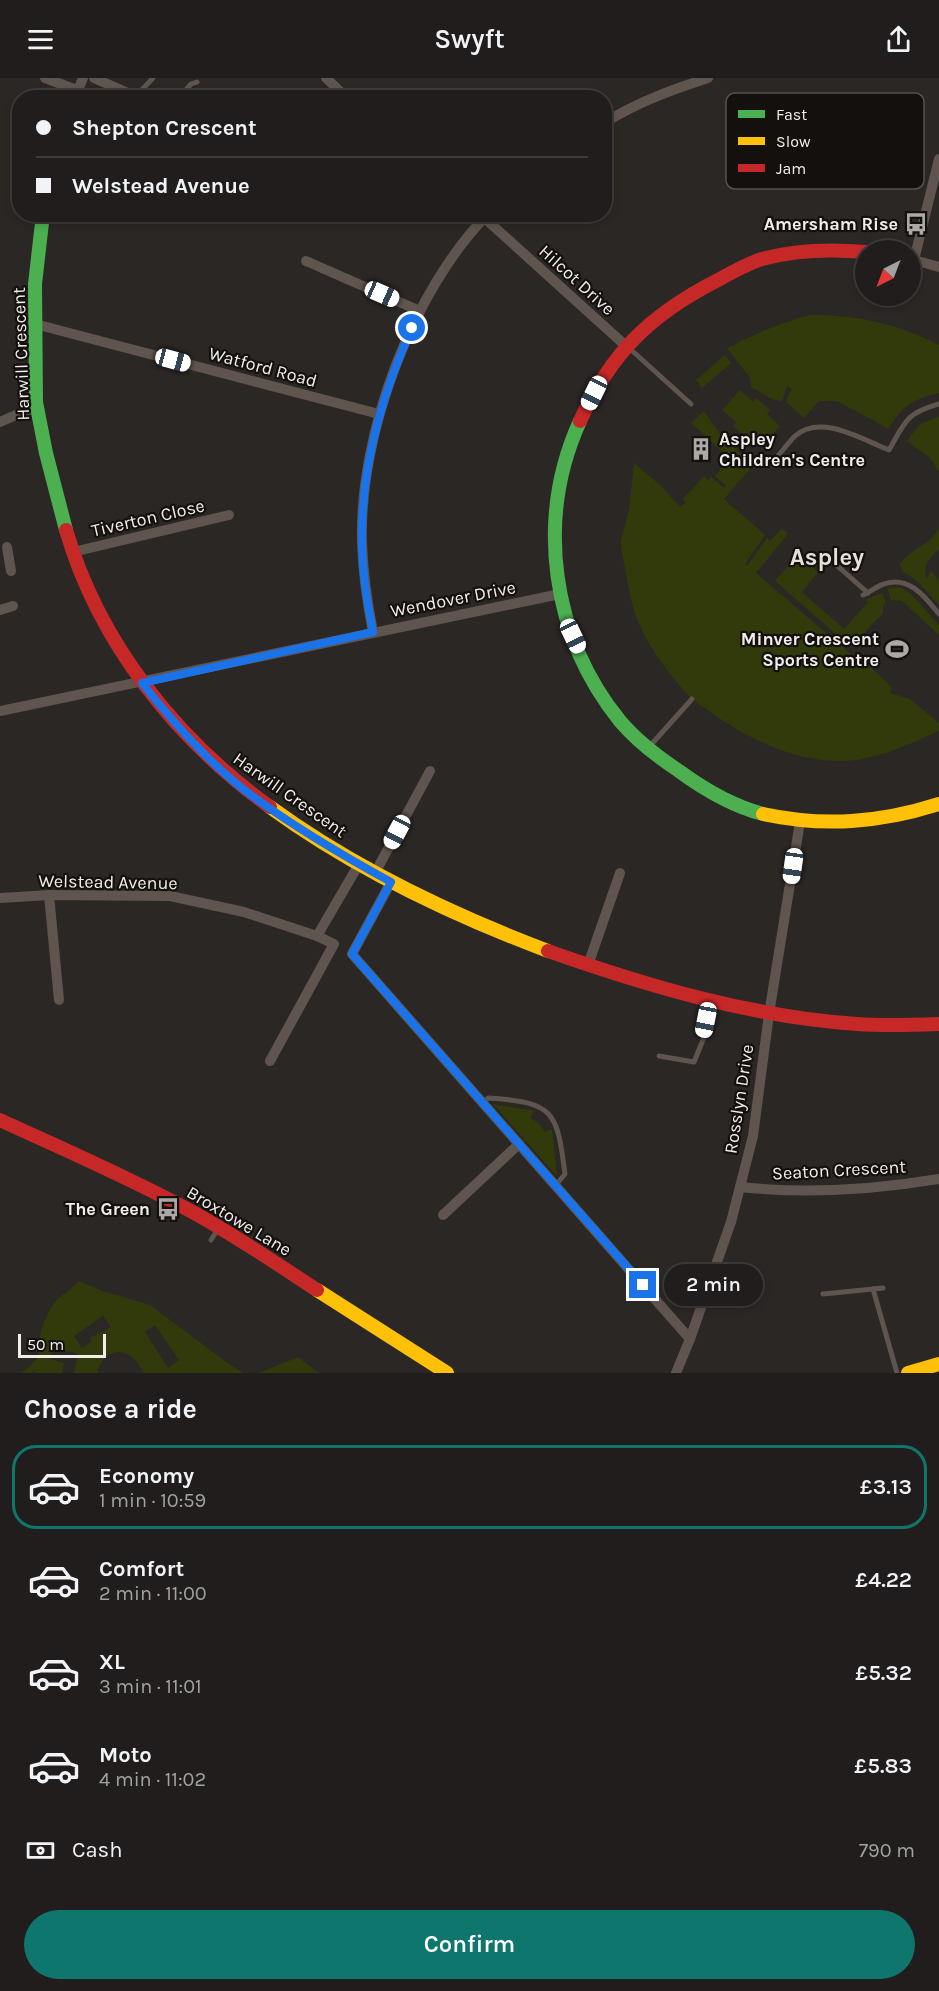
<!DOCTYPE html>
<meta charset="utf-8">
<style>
:root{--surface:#201d1c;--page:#2d2a29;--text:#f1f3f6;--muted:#a2a2a3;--line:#3d3b3b;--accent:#0f766e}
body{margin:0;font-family:Karla,sans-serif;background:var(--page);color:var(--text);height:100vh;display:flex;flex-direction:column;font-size:22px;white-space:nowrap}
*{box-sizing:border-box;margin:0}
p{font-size:20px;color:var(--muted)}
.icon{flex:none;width:33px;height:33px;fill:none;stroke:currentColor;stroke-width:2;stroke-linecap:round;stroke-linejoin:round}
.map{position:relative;height:1295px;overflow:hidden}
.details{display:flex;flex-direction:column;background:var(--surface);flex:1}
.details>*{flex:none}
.top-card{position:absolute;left:12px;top:12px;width:600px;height:132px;border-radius:24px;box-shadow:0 3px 9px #0003,0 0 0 2px var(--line);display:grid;align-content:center;height:132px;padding:0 24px;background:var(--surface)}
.needle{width:39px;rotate:222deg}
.controls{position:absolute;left:855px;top:162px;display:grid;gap:12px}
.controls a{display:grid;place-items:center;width:66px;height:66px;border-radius:50%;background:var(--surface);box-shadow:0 3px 9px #0003,0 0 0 2px var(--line);font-size:30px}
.scale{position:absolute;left:18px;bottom:15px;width:88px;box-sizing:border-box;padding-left:6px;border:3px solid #f2edeb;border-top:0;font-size:16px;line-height:21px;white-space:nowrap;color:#f2edeb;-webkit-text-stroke:4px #13100e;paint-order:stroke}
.end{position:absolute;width:27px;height:27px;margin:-14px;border:8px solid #1a73e8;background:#fff;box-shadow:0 0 0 3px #fff}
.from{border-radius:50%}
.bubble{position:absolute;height:42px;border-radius:21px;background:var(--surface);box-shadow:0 3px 9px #0003,0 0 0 2px var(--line);font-size:20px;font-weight:600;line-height:42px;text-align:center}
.car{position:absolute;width:18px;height:36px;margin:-18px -9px;border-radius:8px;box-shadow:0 0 4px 2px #0007;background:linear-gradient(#fff 24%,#345 0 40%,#fff 0 76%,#345 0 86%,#fff 0)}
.top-card b{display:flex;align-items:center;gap:21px;height:57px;font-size:22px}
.top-card b+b{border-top:2px solid var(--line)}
.top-card i{width:15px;height:15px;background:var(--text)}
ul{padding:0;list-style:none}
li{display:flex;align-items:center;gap:18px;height:84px;margin:0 12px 9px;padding:0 12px;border:3px solid transparent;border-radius:24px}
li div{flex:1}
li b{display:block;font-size:22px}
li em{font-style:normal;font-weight:600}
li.on{border-color:var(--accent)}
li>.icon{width:54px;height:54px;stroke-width:1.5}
h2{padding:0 24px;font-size:27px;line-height:72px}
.pay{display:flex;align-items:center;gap:15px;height:66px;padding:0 24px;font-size:22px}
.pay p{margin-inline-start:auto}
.primary-button{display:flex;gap:12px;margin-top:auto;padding:12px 24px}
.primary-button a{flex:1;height:69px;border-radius:36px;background:var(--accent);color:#fff;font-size:24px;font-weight:600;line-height:69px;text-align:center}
header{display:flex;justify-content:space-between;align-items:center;height:78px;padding:0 24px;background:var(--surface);font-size:27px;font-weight:600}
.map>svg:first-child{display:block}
.green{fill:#323a0b;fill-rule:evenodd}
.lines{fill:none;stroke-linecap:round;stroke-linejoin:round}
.lane{stroke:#5f544e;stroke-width:5}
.street{stroke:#5f544e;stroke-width:10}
.fast{stroke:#4caf50;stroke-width:14}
.slow{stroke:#ffc107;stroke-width:14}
.jam{stroke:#c62828;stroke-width:14}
.route{stroke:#1a73e8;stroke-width:8}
.labels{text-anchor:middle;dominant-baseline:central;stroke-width:4.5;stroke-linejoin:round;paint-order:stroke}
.poi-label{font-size:18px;font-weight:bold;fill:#f2edeb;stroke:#13100e;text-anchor:end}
.street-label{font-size:18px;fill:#f2edeb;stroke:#13100e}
.district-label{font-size:24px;font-weight:bold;fill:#e8dfda;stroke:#13100e}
.key{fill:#13100e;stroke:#565250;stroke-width:1.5}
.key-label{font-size:16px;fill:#f2edeb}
</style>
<header><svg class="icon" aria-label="menu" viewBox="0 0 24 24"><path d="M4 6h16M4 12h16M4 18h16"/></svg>Swyft<svg class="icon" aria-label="share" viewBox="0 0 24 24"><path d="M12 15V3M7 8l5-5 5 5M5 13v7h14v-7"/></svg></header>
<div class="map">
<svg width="939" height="1295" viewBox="0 0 939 1295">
<rect width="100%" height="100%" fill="#2b2725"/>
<g class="green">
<path d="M810,237C855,236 899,246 939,267V315C913,321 902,328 889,351L837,323H819L804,340L787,325V320L792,311L787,308L782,323L772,321L751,309L750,300L727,270C754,256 780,245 810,237Z"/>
<polygon points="725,277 731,285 702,310 696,302"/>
<polygon points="740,312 753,324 756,320 770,332 767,336 780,348 762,368 750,357 747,359 733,348 736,344 722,332"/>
<path d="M704,333L720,356L753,387L724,421L765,457L745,486L747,488L767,460L770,463L782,450L788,456L756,495L853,578L856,576L892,609L890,615L910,621L939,645V653C908,667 878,681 844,683C797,685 746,660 709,633C703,629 696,625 691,620C670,598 648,569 637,541C629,519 626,493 621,470V462L629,431L634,385L660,407L680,429L686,425L683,421L704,398L708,402L711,399L724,410L726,408L715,398L729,383L726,379L727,378L691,345Z"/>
<polygon points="939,338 939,394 931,381 907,363 919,347"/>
<path d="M939,449V471C931,480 921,487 927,500L931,493L939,502V527L917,503L902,493L900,486C911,470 932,467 939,449Z"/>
<polygon points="808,476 809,486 818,494 802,514 844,551 868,524 865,522 882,515 886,524 883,528 883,535 851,569 775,503 798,477"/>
<polygon points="887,510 902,510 911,516 939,547 939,557 902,523 891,522"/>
<polygon points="493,1026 534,1033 530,1040 539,1045 545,1054 552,1051 557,1098"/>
<path d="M79,1203L103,1213L150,1227L229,1286L243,1295H143C140,1288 135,1279 127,1276C113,1269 99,1281 98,1295H74L78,1276L53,1270L50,1281L64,1285L62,1295H36L34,1293L31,1295H22L39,1279C37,1262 43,1240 54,1225C60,1217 72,1212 79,1203ZM103,1238L111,1249L90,1260L92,1263L82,1270L74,1258ZM155,1247L179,1282L168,1290L145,1254Z"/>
<polygon points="298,1279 319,1295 259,1295"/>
</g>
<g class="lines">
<g class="lane">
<polyline points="136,18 153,0"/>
<polyline points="179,20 191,6 197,4"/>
<polyline points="628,269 691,326"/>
<path d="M773,384C780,376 787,366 795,358C821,335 863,362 889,372C905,344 906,335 939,326"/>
<polyline points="833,484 868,515"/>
<path d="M863,517C870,514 877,508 884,506C909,497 925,519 939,536"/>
<polyline points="649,669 692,621"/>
<polyline points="659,978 694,984 703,962 710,924"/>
<path d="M483,1025L488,1020C555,1024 557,1034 565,1096L555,1108"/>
<polyline points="211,1162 218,1151"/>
<polyline points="873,1211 897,1295"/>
<polyline points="823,1216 883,1210"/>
</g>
<g class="street">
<polyline points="45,0 77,12"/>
<polyline points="94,0 139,20"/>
<polyline points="326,0 347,20"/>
<polyline points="75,20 83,0"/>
<path d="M604,45C638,24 671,12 708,0"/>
<polyline points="480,136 626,268"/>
<polyline points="910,181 939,189"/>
<polyline points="914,182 939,81"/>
<polyline points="306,183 420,233"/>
<polyline points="35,246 379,336"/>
<polyline points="0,344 37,328"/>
<polyline points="7,469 11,493"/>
<polyline points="73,474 229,437"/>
<polyline points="0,532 13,528"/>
<path d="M373,554C367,524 363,495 362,464C359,356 412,213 488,136"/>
<polyline points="0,633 560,516"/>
<polyline points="375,795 430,693"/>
<polyline points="391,804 352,876 690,1261"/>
<polyline points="49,817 59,922"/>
<polyline points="0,820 49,817 170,818 244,834 317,858 334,866 270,983"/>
<polyline points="317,858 359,786"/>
<polyline points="588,887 620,795"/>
<path d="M740,1109C806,1116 873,1112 939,1101"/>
<polyline points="443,1137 519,1066"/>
<polyline points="676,1295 690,1261 731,1144 753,1058 769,936 800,744"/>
</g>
<g class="fast">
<polyline points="43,136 35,206 36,324 46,375 66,452"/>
<path d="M580,343C535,442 552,559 620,643C636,662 658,679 679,693C705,712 732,728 763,736"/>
</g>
<g class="slow">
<path d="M270,729C355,791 450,836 548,873"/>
<path d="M763,736C824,749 880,745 939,726"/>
<polyline points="317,1212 447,1295"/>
<polyline points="908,1295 939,1286"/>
</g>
<g class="jam">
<path d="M580,343C611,275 650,237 716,203C731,195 746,186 762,181C795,172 832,171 866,174"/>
<path d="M66,452C99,565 176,661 270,729"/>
<path d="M548,873C647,908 752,939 857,946C884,948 912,947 939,946"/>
<path d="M0,1042C63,1071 126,1098 187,1131C232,1155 274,1184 317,1212"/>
</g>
</g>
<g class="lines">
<path class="route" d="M412,250C382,316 361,389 362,463C362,494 367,524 373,554L142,605C172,643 204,680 243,711C289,746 340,776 391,804L352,876L643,1207"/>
</g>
<defs>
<g id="bus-bare" transform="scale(1.8)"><path d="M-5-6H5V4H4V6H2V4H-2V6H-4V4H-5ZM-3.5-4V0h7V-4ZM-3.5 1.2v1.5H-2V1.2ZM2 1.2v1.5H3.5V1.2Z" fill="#aca8a6" stroke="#13100e" stroke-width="2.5" paint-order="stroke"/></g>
<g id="building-bare" transform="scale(1.8)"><path d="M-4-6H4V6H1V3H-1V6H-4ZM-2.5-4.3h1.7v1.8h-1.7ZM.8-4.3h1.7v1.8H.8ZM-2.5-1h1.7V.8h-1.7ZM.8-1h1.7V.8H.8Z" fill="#aca8a6" stroke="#13100e" stroke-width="2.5" paint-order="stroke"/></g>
<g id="stadium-bare" transform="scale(1.8)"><path d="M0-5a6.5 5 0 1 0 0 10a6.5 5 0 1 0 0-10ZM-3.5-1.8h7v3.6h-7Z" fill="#aca8a6" stroke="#13100e" stroke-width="2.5" paint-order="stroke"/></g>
</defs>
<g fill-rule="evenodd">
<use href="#bus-bare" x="916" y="146"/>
<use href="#building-bare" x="701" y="371"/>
<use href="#stadium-bare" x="897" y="571"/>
<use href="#bus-bare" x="168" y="1131"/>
</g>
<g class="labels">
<g class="poi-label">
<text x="898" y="146">Amersham Rise</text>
<text x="719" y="361" text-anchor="start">Aspley<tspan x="719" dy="21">Children's Centre</tspan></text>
<text x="879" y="561">Minver Crescent<tspan x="879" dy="21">Sports Centre</tspan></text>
<text x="150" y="1131">The Green</text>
</g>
<g class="street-label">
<text transform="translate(577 202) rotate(42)">Hilcot Drive</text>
<text transform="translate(21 276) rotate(-92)">Harwill Crescent</text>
<text transform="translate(263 289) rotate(15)">Watford Road</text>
<text transform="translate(148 440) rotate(-13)">Tiverton Close</text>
<text transform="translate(453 521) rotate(-11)">Wendover Drive</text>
<text transform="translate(290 717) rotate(35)">Harwill Crescent</text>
<text transform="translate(108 804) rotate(1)">Welstead Avenue</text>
<text transform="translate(739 1021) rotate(-81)">Rosslyn Drive</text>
<text transform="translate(839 1092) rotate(-3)">Seaton Crescent</text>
<text transform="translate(239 1143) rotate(31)">Broxtowe Lane</text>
</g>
<g class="district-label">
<text x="827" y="479">Aspley</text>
</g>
</g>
<rect x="726" y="15" width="198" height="96" rx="9" class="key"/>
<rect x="738" y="32" width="27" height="8" fill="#4caf50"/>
<rect x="738" y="59" width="27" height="8" fill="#ffc107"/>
<rect x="738" y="86" width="27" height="8" fill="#c62828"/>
<g class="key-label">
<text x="776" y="42">Fast</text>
<text x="776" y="69">Slow</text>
<text x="776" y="96">Jam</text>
</g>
</svg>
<div class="controls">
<a><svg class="needle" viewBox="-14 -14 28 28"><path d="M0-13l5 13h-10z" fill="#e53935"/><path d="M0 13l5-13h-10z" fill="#a2a2a3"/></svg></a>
</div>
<div class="scale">50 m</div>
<i class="end from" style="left:412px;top:250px"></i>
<i class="end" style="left:643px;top:1207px"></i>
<div class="bubble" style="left:664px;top:1186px;width:99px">2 min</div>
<i class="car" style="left:382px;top:216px;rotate:114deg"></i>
<i class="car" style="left:173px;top:282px;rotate:105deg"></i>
<i class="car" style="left:594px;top:315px;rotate:206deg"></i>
<i class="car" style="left:573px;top:558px;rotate:155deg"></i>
<i class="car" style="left:397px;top:754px;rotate:208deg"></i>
<i class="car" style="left:793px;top:788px;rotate:188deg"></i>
<i class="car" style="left:706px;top:942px;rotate:191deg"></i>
<div class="top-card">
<b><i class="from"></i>Shepton Crescent</b>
<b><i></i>Welstead Avenue</b>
</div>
</div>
<section class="details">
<h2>Choose a ride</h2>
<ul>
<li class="on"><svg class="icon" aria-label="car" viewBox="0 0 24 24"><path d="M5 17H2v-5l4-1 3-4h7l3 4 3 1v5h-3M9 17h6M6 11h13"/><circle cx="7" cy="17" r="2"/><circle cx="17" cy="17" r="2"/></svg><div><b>Economy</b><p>1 min · 10:59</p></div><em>£3.13</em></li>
<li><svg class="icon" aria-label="car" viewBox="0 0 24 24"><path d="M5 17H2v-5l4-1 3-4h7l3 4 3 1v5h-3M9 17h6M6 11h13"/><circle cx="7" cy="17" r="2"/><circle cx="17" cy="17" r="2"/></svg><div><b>Comfort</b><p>2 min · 11:00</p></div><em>£4.22</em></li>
<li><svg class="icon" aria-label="car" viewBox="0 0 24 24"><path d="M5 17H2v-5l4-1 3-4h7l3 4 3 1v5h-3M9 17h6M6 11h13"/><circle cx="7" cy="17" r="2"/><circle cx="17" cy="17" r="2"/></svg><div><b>XL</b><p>3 min · 11:01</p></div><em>£5.32</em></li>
<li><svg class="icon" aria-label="car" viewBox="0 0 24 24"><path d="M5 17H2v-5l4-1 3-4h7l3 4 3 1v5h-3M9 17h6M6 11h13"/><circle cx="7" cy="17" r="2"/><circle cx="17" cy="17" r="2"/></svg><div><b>Moto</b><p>4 min · 11:02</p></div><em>£5.83</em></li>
</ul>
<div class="pay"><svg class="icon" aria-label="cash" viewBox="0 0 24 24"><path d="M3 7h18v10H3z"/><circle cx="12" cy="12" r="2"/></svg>Cash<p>790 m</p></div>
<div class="primary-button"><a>Confirm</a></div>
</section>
